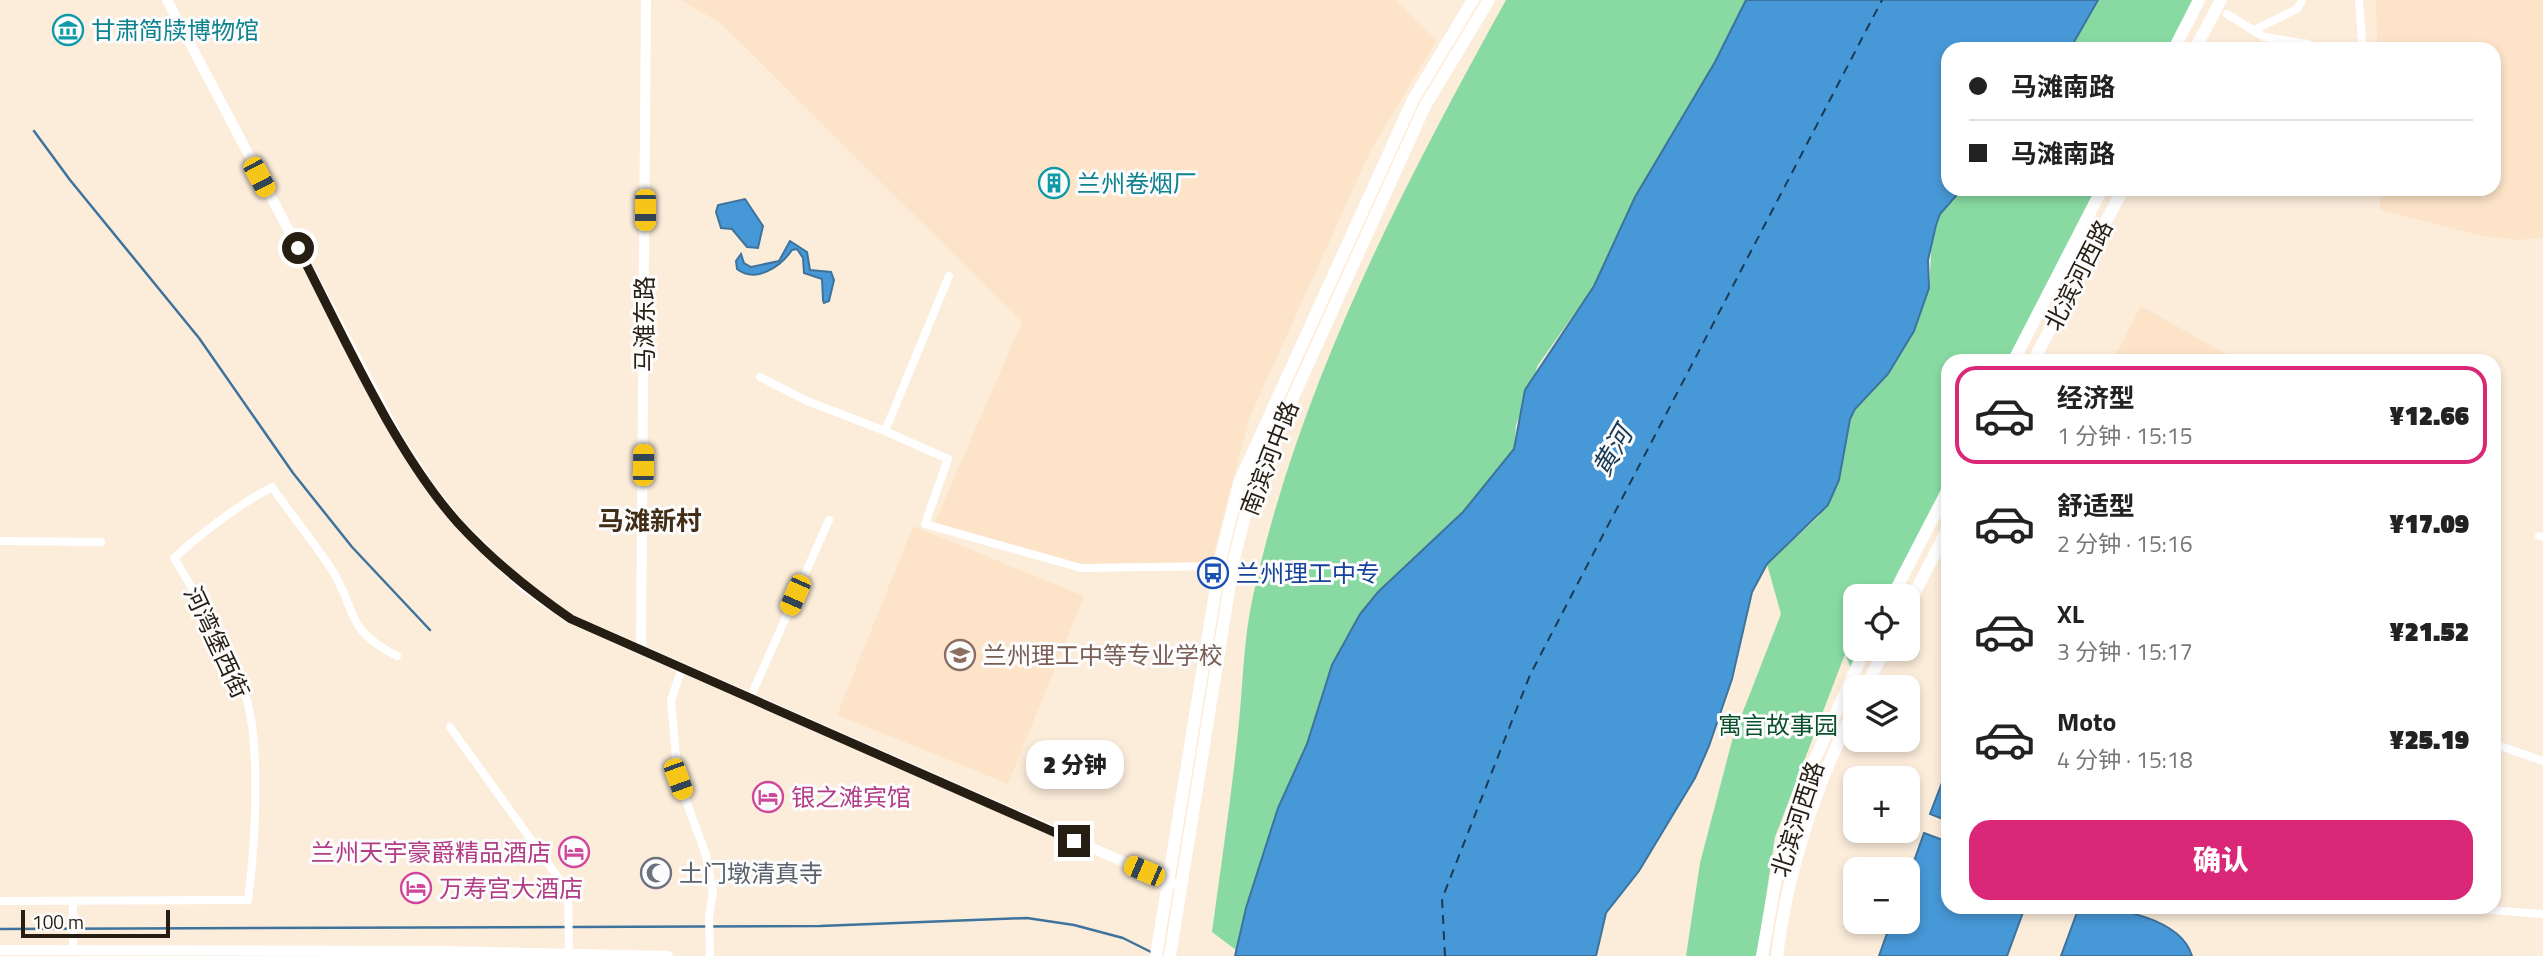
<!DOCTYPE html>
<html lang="zh">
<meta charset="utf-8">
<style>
:root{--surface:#fff;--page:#f2f2f2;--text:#222;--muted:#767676;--line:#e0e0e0;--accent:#db2777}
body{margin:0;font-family:"Titillium Web","Noto Sans SC",sans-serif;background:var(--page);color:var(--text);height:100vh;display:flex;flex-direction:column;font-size:26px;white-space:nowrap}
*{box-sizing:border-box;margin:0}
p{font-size:23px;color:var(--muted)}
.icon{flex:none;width:38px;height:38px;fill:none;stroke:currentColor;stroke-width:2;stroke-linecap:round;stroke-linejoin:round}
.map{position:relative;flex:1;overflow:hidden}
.details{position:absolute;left:1941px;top:354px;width:560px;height:560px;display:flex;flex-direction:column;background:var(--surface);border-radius:21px;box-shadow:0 4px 10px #0003}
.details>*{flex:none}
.banner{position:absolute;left:1941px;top:42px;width:560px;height:154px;border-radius:21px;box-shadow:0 4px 10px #0003;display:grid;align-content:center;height:154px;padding:0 28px;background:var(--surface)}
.tools{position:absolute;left:1843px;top:584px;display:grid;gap:14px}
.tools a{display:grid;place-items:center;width:77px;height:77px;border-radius:14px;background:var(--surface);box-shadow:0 4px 10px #0003;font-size:35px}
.scale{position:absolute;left:21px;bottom:18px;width:149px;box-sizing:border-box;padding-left:7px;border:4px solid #271e13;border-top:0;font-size:19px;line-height:24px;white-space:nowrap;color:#271e13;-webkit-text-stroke:5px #fcfcfc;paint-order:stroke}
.end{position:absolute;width:32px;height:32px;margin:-16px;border:9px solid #271e13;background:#fff;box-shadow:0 0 0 4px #fff}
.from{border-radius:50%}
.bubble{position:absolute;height:49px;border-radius:21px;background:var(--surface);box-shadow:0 4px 10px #0003;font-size:23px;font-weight:800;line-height:49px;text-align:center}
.car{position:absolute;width:21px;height:42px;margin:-21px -10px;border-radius:9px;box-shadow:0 0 5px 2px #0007;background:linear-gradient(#f5c518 24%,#345 0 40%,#f5c518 0 76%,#345 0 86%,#f5c518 0)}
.banner b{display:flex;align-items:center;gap:24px;height:66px;font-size:26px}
.banner b+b{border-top:2px solid var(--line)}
.banner i{width:18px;height:18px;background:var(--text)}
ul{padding:12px 0 0;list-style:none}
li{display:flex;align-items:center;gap:21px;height:98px;margin:0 14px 10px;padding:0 14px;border:4px solid transparent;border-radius:21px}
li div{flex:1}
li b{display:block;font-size:26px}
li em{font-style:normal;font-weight:800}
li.current{border-color:var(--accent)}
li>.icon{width:63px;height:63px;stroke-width:1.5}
.button{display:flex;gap:14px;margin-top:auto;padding:14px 28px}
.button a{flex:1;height:80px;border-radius:21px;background:var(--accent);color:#fff;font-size:28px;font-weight:800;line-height:80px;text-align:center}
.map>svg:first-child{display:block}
.built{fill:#fde4c8}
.green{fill:#88daa2}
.water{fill:#4798d7;stroke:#3d739c;stroke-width:2}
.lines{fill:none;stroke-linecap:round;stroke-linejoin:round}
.stream{stroke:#3d739c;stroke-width:2.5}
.ferry{stroke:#1a3b56;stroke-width:2;stroke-dasharray:9 7;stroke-linecap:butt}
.minor{stroke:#fff;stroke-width:8}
.tertiary{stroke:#fff;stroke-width:10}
.secondary{stroke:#fff;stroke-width:10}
.primary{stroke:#fff;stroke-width:12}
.trunk{stroke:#fff;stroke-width:12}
.route{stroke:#271e13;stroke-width:9}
.labels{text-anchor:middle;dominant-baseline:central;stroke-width:6;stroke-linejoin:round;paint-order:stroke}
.culture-label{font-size:24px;fill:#0d838f;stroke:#fcfcfc;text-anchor:start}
.street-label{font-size:24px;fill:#271e13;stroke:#fcfcfc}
.transit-label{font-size:24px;fill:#164399;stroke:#fcfcfc;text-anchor:start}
.education-label{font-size:24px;fill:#785e54;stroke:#fcfcfc;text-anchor:start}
.park-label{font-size:24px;fill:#0a512b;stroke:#fcfcfc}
.hotel-label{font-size:24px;fill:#b23c85;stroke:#fcfcfc;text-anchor:start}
.worship-label{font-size:24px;fill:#5b616d;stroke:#fcfcfc;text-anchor:start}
.water-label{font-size:26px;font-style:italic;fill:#1a3b56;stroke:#fcfcfc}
.neighbourhood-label{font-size:26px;font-weight:bold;fill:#422e16;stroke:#fcfcfc}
</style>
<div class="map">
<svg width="2543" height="956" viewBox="0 0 2543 956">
<rect width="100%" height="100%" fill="#fceddb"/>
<g class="built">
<polygon points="681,0 1396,0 1436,41 1369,154 1249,419 1211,565 1085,566 934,524 1022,322 720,23"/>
<polygon points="2376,0 2543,0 2543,238 2517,240 2482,236 2380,210 2380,189 2494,189 2494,49 2377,49"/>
<polygon points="2141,306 2219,350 2241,360 2113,360"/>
<polygon points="913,526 1084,596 1008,784 837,715"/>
</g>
<g class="green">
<path d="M1506,0H1746L1715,62L1635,197L1594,286L1538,365L1516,425L1514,449L1464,512L1378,592L1360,614L1332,665L1307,744L1278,808L1236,950L1212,932C1221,865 1231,799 1238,732C1243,688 1243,640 1253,596C1300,383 1401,190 1506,0Z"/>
<polygon points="2098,0 2199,0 2174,49 2070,49"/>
<polygon points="1962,189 2102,189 2014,360 1948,360 1948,489 1892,597 1855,597 1855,649 1865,649 1853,673 1845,654 1775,837 1757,956 1686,956 1700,863 1733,737 1781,614 1767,564 1819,516 1839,480 1850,419 1855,409 1888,374 1914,331 1929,288 1932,237 1940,214"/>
</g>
<g class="water">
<polygon points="1746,0 2098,0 2070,49 1948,49 1948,189 1962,189 1940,214 1936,225 1928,260 1929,288 1914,331 1888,374 1855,409 1850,419 1839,480 1828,505 1767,564 1752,592 1732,679 1709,746 1695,778 1639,871 1606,913 1596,956 1235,956 1246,908 1278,808 1307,744 1332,665 1360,614 1378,592 1463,512 1514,449 1525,390 1594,286 1635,197 1715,62"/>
<polygon points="745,199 763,226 758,248 747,247 732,229 721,228 716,212 718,205"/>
<path d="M790,241L807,252L810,270L831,272L834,280L829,301L824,303L823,300L822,279L804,273L803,258L797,249L792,250C781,266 756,284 737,269L736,261L741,254L744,263L751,267L779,261Z"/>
<polygon points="1948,767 1948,821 1930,814"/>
<polygon points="1924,833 1948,842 1948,906 2025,907 2007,956 1879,956 1891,922 1908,922 1908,878"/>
<path d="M2079,907C2114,906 2181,918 2192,956H2061Z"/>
</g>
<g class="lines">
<g class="stream">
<polyline points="34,131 70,180 199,338 293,473 352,547 430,630"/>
<polyline points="0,929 820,926 1027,918 1074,925 1123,938 1153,953"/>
</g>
<polyline class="ferry" points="1445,956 1442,899 1530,675 1882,0"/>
<g class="minor">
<polyline points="2359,0 2362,41 2359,49"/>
<polyline points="2227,14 2264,37 2308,44 2317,49"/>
<polyline points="2254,30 2297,9 2302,0"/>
<polyline points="760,377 807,401 885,431 949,276"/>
<polyline points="885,431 948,459 925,524 1081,568 1219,566"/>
<polyline points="2539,536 2543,537"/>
<polyline points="0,541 101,542"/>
<polyline points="682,668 671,700 678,779 706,855 713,892 709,917 710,956"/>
<polyline points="751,696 829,520"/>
<polyline points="450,727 568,891 569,953"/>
<polyline points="2494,744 2543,761"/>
<path d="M0,901L248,900C255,848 262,740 244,691C227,644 200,601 174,558C205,530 235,507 272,487C291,514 312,540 330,567C358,609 342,628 397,656"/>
<polyline points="2464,908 2543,914"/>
<polyline points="73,951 73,901"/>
</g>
<polyline class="tertiary" points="0,950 438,951 668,956"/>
<g class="secondary">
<polyline points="167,0 399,439 432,490 458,523 524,587 571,619 1174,884"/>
<polyline points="641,648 646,0"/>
</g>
<g class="primary">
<polyline points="2174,49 2199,0"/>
<polyline points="2195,49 2221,0"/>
<polyline points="2014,360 2102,189"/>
<polyline points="2034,360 2123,189"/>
<polyline points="1892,597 1948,489"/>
<polyline points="1908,606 1948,528"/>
<polyline points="1865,688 1885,649"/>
<polyline points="1762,956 1778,866 1804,783 1865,649"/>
<path d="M1777,956C1787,872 1816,783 1855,708"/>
</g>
<g class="trunk">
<polyline points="1156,956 1221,556 1239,483 1413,100 1473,0"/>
<polyline points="1170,956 1234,559 1252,488 1425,106 1489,0"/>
</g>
</g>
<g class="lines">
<path class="route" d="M298,248C343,335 394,451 458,523C492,560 530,591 571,619L1074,841"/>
</g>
<defs>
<g id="museum-ring" transform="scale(1.575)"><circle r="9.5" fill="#fcfcfc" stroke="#0f9aa8" stroke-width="1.5"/><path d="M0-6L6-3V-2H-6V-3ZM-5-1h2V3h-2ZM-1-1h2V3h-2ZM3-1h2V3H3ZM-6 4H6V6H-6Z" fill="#0f9aa8"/></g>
<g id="building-ring" transform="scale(1.575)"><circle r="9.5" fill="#fcfcfc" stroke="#0f9aa8" stroke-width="1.5"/><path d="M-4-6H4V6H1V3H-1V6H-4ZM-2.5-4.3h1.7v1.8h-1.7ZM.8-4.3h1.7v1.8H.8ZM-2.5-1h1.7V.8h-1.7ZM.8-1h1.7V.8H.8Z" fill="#0f9aa8"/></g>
<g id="bus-ring" transform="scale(1.575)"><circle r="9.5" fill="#fcfcfc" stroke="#1a4fb4" stroke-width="1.5"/><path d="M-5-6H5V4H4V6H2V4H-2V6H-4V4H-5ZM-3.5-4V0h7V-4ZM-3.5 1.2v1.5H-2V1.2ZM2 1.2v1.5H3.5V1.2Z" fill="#1a4fb4"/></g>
<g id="university-ring" transform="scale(1.575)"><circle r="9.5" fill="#fcfcfc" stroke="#8d6e63" stroke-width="1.5"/><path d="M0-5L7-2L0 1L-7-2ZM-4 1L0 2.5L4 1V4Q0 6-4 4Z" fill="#8d6e63"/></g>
<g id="hotel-ring" transform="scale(1.575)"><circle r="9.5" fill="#fcfcfc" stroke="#d1479c" stroke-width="1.5"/><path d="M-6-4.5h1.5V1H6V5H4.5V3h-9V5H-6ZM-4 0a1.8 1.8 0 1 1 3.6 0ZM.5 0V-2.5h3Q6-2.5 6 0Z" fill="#d1479c"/></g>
<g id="mosque-ring" transform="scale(1.575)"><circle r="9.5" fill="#fcfcfc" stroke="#6b7280" stroke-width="1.5"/><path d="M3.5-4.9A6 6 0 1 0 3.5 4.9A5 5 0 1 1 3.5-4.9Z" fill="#6b7280"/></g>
</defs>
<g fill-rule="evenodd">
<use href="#museum-ring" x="68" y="30"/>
<use href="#building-ring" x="1054" y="183"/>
<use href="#bus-ring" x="1213" y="573"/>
<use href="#university-ring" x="960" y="655"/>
<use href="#hotel-ring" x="768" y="797"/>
<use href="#hotel-ring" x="574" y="852"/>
<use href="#mosque-ring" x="656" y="873"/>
<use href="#hotel-ring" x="416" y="888"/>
</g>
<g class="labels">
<g class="culture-label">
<text x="91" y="30">甘肃简牍博物馆</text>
<text x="1077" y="183">兰州卷烟厂</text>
</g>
<g class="street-label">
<text transform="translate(2078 275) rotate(-63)">北滨河西路</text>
<text transform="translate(644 324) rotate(-90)">马滩东路</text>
<text transform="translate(1269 458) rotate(-69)">南滨河中路</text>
<text transform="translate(217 642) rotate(65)">河湾堡西街</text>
<text transform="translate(1797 819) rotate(-72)">北滨河西路</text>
</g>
<g class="transit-label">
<text x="1236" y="573">兰州理工中专</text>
</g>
<g class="education-label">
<text x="983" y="655">兰州理工中等专业学校</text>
</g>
<g class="park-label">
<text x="1778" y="725">寓言故事园</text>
</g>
<g class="hotel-label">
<text x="791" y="797">银之滩宾馆</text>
<text x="551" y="852" text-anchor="end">兰州天宇豪爵精品酒店</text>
<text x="439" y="888">万寿宫大酒店</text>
</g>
<g class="worship-label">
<text x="679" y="873">土门墩清真寺</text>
</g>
<g class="water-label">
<text transform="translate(1612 451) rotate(-60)">黄河</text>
</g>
<g class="neighbourhood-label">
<text x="650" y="520">马滩新村</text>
</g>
</g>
</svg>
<div class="tools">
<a><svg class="icon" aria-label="locate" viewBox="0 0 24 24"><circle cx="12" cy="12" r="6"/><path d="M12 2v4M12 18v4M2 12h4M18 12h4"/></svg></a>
<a><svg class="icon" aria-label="layers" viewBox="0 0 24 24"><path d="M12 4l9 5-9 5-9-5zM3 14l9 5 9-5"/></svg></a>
<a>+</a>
<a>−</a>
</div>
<div class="scale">100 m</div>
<i class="end from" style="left:298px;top:248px"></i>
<i class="end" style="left:1074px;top:841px"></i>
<div class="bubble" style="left:1026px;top:740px;width:98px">2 分钟</div>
<i class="car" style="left:259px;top:177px;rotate:152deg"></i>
<i class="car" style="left:645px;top:210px;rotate:180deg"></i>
<i class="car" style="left:643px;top:465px;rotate:1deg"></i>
<i class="car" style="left:795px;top:595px;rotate:204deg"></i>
<i class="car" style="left:678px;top:779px;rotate:160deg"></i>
<i class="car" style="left:1144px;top:871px;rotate:293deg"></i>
<div class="banner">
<b><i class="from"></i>马滩南路</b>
<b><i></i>马滩南路</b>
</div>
<section class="details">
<ul>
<li class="current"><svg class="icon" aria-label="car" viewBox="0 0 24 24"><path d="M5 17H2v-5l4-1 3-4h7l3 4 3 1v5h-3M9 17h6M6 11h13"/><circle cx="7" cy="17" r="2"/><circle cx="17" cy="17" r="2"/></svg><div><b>经济型</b><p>1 分钟 · 15:15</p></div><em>¥12.66</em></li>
<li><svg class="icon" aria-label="car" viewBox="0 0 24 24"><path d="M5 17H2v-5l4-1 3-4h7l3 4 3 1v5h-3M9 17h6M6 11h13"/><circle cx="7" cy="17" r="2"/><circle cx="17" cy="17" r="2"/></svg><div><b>舒适型</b><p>2 分钟 · 15:16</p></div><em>¥17.09</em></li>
<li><svg class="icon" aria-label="car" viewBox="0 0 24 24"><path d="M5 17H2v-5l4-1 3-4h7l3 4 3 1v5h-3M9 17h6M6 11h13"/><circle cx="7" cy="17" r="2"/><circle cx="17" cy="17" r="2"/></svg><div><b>XL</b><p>3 分钟 · 15:17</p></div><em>¥21.52</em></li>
<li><svg class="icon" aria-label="car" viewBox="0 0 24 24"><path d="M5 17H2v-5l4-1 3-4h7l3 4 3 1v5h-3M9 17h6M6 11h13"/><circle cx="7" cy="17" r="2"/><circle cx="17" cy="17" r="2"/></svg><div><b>Moto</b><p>4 分钟 · 15:18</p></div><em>¥25.19</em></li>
</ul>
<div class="button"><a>确认</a></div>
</section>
</div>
